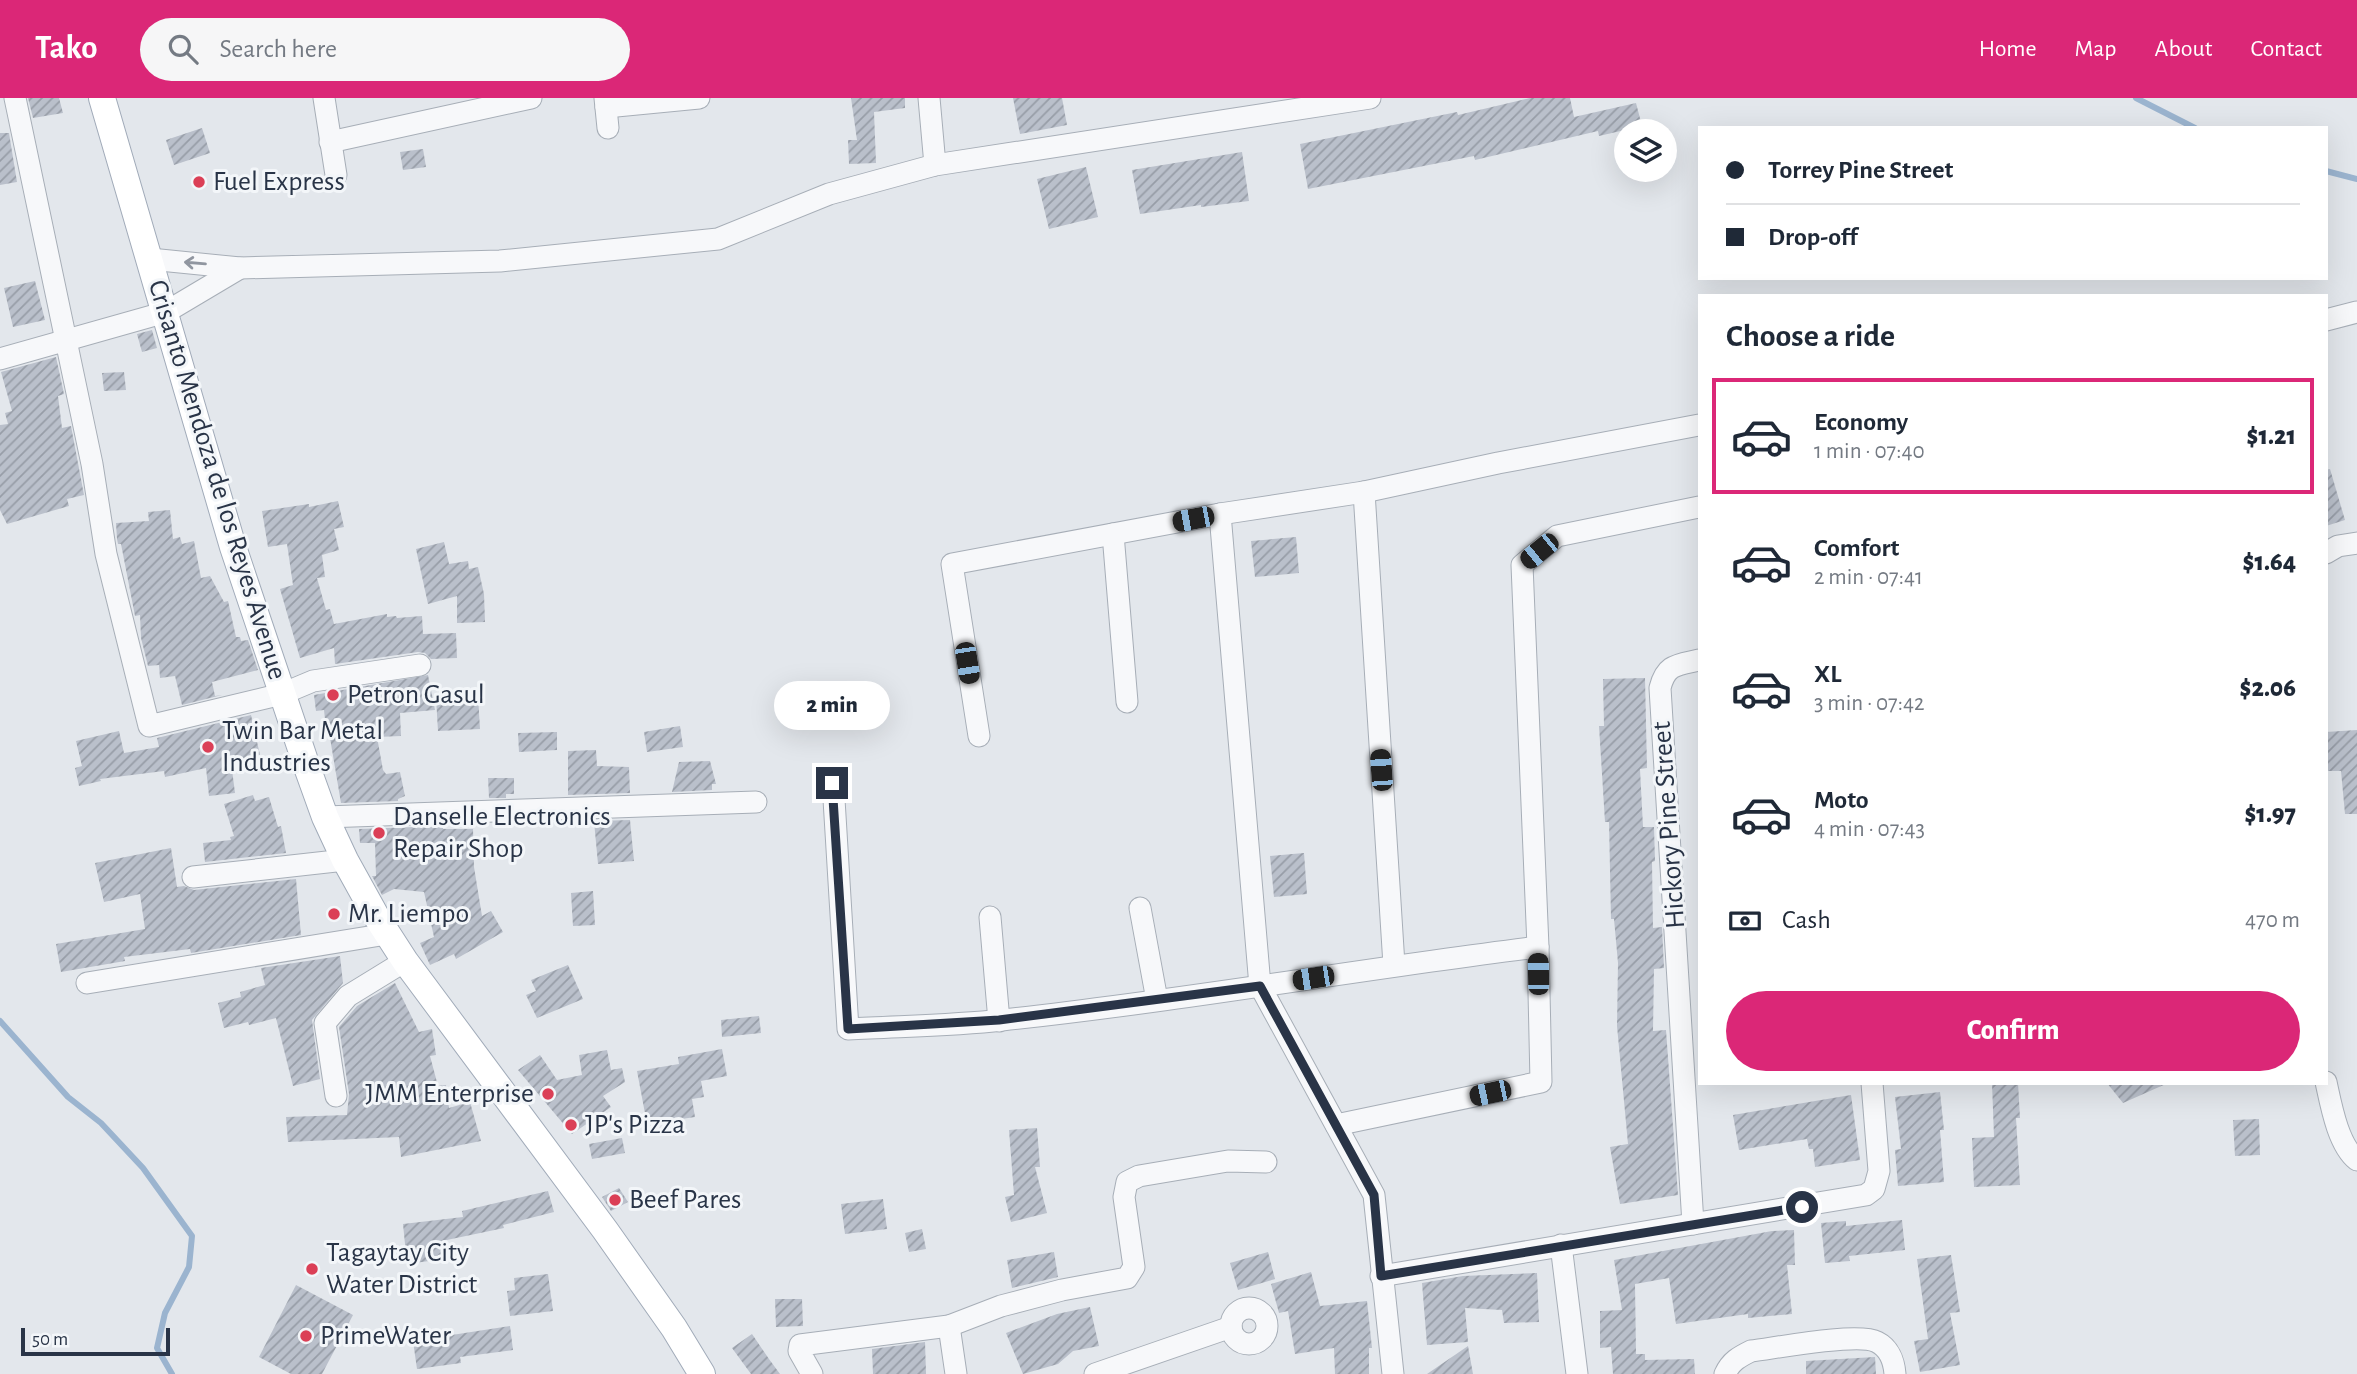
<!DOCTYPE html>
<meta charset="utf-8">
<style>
:root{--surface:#fff;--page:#f6f6f7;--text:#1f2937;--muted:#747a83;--line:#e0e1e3;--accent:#db2777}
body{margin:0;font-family:"Alegreya Sans",sans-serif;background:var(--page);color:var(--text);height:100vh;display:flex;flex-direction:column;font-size:26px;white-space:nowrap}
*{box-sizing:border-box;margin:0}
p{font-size:23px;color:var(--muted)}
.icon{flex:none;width:38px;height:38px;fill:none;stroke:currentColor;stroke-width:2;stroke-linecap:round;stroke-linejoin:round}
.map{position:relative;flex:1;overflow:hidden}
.panel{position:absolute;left:1698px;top:196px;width:630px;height:791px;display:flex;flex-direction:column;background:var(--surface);border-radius:0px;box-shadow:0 7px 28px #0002}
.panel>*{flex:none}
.banner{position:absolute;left:1698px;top:28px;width:630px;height:154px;border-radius:0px;box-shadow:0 7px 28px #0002;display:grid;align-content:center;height:154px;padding:0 28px;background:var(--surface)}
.buttons{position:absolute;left:1614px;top:21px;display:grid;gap:14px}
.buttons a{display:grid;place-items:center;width:63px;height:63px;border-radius:50%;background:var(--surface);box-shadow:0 7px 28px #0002;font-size:35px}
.scale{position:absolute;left:21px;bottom:18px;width:149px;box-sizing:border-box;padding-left:7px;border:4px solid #293447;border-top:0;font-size:19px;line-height:24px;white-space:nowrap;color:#293447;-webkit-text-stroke:5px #f3f6f9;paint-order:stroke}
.end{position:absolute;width:32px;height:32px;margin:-16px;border:9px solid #293447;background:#fff;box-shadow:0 0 0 4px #fff}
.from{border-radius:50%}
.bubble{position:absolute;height:49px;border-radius:24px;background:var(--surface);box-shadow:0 7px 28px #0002;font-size:23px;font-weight:800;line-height:49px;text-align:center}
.car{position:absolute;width:21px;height:42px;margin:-21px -10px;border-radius:9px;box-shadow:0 0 5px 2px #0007;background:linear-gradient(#222 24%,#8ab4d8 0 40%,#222 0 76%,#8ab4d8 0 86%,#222 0)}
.banner b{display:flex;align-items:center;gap:24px;height:66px;font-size:26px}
.banner b+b{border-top:2px solid var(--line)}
.banner i{width:18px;height:18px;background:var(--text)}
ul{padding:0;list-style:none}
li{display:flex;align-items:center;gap:21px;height:116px;margin:0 14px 10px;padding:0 14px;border:4px solid transparent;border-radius:0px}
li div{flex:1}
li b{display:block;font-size:26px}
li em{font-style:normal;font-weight:800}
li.on{border-color:var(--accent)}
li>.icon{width:63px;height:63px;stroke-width:1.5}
h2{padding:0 28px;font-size:32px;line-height:84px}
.pay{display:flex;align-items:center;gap:18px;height:77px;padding:0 28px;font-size:26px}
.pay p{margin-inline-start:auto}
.button{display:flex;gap:14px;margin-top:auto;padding:14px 28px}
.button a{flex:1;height:80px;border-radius:42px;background:var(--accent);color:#fff;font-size:28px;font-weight:800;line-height:80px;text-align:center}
header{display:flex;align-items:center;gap:42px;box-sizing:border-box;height:98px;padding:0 35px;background:var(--accent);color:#fff}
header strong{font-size:33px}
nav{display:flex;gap:38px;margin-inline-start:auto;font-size:24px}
.search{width:490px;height:63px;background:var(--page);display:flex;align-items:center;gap:18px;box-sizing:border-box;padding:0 24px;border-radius:38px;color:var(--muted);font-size:26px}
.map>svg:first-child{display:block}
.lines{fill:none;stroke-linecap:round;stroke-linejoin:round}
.stream{stroke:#9bb4cf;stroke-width:6}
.building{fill:url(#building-hatch)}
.minor-casing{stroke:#a7aeb7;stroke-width:23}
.major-casing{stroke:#a1abb9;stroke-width:28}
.minor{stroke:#f7f8fa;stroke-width:21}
.major{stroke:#fff;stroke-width:26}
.oneway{stroke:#9096a0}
.route{stroke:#293447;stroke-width:9}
.poi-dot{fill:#db3f56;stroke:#f3f6f9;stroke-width:2.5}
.labels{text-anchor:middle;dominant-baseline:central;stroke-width:6;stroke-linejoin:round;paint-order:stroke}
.poi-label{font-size:28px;fill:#293447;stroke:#f3f6f9;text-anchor:start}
.street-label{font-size:28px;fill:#293447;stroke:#f3f6f9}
</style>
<header>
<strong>Tako</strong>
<div class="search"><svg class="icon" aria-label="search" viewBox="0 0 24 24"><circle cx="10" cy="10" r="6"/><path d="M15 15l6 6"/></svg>Search here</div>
<nav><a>Home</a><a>Map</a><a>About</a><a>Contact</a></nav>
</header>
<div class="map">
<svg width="2357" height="1276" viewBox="0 0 2357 1276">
<defs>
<pattern id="building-hatch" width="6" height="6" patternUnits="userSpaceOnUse" patternTransform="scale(1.75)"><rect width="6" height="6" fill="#bac0cb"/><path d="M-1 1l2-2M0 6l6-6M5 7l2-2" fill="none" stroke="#979da7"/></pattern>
</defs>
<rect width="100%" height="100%" fill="#e3e7ec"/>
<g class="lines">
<g class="stream">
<polyline points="2136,0 2195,30"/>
<polyline points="2326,73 2357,81"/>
<polyline points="0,923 68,999 101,1025 143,1070 192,1138 189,1169 165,1215 157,1250 172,1276"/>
</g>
</g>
<g class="building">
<polygon points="28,0 59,0 63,15 33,20"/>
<polygon points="851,0 905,0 905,10 874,14 876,65 849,66 848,42 857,42"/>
<polygon points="1013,0 1062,0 1067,27 1020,36"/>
<polygon points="1530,0 1570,0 1574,19 1636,5 1642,28 1599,38 1598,33 1475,62 1474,58 1308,91 1300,46 1457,14 1458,17"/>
<polygon points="202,30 210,55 174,67 166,42"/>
<polygon points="0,35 9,35 17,84 0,87"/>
<polygon points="423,51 426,69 403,72 400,54"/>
<polygon points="1242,54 1249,103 1201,109 1201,107 1140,116 1132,72"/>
<polygon points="1086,69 1098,119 1049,131 1037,81"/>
<polygon points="35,183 45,222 13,229 4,190"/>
<polygon points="152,232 157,250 142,254 137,236"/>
<polygon points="56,259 64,296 58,298 62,330 71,328 84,397 67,401 69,408 7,426 0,412 0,327 8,326 5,315 12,313 1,274"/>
<polygon points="124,274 126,292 104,293 102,275"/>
<polygon points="2330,371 2345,422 2326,428 2326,372"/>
<polygon points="338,403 344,429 334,431 339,452 322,457 325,479 317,480 326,512 330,511 334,526 387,516 387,519 396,518 397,520 422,518 423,536 456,535 457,560 431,561 425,555 418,554 335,566 334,550 300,560 280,491 293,487 287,446 268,449 262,413 309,406 309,409"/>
<polygon points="170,412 173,441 180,439 182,446 194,443 201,480 210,478 224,504 228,503 236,539 240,539 241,543 248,542 258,572 212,584 215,598 222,597 182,607 175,578 160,580 159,567 148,568 141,540 140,517 135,518 121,446 118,446 117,441 116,425 149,423 148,414"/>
<polygon points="1296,439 1299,475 1255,479 1251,443"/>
<polygon points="444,444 449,466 468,463 469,471 478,469 484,496 485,524 457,525 457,498 428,506 416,451"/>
<polygon points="428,577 435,612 400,615 401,638 377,639 383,672 386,676 400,674 405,698 398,701 398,703 341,705 330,640 327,640 324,612 316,613 314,597"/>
<polygon points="1645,580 1647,670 1640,671 1643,729 1654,729 1655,763 1652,764 1653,830 1662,829 1664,870 1654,871 1653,933 1666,932 1678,1097 1620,1106 1610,1049 1628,1046 1617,928 1618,865 1614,821 1611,821 1609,724 1605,724 1599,628 1604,628 1603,581"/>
<polygon points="478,598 480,631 438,633 436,600"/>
<polygon points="251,617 260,657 231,664 235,695 209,698 206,670 165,679 164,673 100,681 101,683 79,688 75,670 82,668 76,643 119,633 124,655 159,649 157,640"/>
<polygon points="680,628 683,649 647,654 644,634"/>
<polygon points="2357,632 2357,716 2345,716 2341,673 2326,673 2326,634"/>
<polygon points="557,634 557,652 519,654 518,635"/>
<polygon points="596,652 597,668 629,669 630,695 568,697 568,653"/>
<polygon points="710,663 716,686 712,686 712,692 672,694 679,664"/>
<polygon points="488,680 514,680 514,696 506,696 506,700 489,700"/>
<polygon points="253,697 255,703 269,699 278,729 281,728 286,755 205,764 203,745 231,742 230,739 234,738 224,706"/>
<polygon points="630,722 634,763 598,766 594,723"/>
<polygon points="443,728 443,731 473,731 474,769 482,818 491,813 503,834 456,861 454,856 430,867 420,845 434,839 424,794 394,791 382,797 372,778 376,778 375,745 360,745 359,731"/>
<polygon points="171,750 177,789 184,788 194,792 296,781 301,837 191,855 190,851 124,859 125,863 61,874 56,846 145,831 140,796 104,804 95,765"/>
<polygon points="1304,755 1307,796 1274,799 1270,758"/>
<polygon points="593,793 595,827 573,828 571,795"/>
<polygon points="340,858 343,885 312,922 320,981 293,988 276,920 249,927 248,924 224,930 218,905 241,899 240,894 265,887 261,870"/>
<polygon points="568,867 583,901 537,920 526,897 536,893 531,882"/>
<polygon points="395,885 419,934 432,931 436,957 430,958 438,988 446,987 449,1010 470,1004 481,1043 401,1059 399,1039 288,1044 286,1019 347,1017 349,996 339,929 357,908"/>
<polygon points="759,918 761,935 722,939 721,922"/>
<polygon points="722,951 727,978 701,983 704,999 692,1001 695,1019 647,1026 637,973 679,966 678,959"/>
<polygon points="607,952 611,972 622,970 625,984 603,998 611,1009 572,1036 518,972 540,957 557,982 582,977 579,957"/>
<polygon points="1992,985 2018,985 2020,1020 2016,1020 2020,1087 1974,1089 1972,1040 1994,1039"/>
<polygon points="2107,985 2168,985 2123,1005"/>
<polygon points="1940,994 1944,1032 1940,1032 1944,1084 1898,1088 1895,1052 1901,1051 1895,999"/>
<polygon points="1851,997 1860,1062 1815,1069 1813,1051 1809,1051 1807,1041 1739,1052 1733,1017"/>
<polygon points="2259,1021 2260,1057 2235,1058 2233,1022"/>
<polygon points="1037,1030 1040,1069 1035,1069 1047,1115 1011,1124 1005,1099 1014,1097 1009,1032"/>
<polygon points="622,1040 625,1055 592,1061 589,1046"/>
<polygon points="619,1090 628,1104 611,1113 602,1099"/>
<polygon points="548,1093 554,1114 503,1127 504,1130 442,1143 444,1161 407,1166 403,1126 463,1119 462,1113"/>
<polygon points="883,1101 887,1131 845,1136 841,1106"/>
<polygon points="1902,1122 1905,1152 1849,1158 1850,1163 1825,1165 1821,1125 1846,1123 1846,1128"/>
<polygon points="922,1131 926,1151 909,1154 905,1135"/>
<polygon points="1794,1132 1795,1167 1787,1167 1792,1216 1748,1220 1748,1216 1676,1226 1669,1180 1635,1186 1636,1256 1645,1256 1645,1262 1694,1261 1695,1276 1613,1276 1611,1249 1600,1250 1600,1213 1622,1212 1614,1162 1772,1133"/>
<polygon points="1054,1154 1058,1179 1012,1190 1007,1162"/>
<polygon points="1268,1154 1275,1181 1238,1192 1230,1165"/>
<polygon points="1951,1157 1960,1214 1950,1215 1960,1267 1920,1274 1914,1243 1928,1241 1917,1161"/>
<polygon points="1311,1174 1320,1208 1367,1203 1372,1250 1369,1250 1369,1276 1335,1276 1334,1250 1295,1256 1288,1213 1279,1215 1271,1186"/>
<polygon points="1537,1175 1539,1224 1504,1225 1502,1212 1465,1210 1468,1244 1427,1247 1422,1185 1463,1178"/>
<polygon points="548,1176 553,1213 510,1218 507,1193 515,1192 514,1180"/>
<polygon points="296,1187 353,1217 322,1276 291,1276 259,1259"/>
<polygon points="775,1201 802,1201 803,1228 776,1229"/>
<polygon points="1090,1209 1099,1248 1073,1253 1058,1266 1023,1276 1006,1235 1057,1216"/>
<polygon points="510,1228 513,1252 460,1259 461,1265 417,1271 413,1243"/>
<polygon points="752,1236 769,1261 780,1276 751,1276 732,1250"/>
<polygon points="925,1244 926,1276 873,1276 872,1251"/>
<polygon points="1468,1248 1473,1276 1427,1276"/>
<polygon points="1875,1259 1876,1276 1806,1276 1806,1263"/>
</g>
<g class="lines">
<g class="minor-casing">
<g id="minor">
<polyline points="15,0 92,366 106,456 149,628 282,596 313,583 420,567"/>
<polyline points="324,0 336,77"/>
<polyline points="605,0 608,30"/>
<polyline points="929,0 935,67"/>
<polyline points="606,9 699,0"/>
<polyline points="330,44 531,0"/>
<polyline points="150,161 240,170 500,163 718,141 829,96 935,67 1370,0"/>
<polyline points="2326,222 2357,214"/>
<polyline points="0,261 166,214 240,170"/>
<polyline points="1364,394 1394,867"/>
<polyline points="1220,416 1260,888 1374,1097 1393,1276"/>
<polyline points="1113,436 1127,604"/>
<polyline points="2326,455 2338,448 2357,445"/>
<polyline points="979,638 952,466 1220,416 1364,394 1498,365 1699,327"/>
<path d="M833,685L848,931C899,928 951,928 1002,922C1181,903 1359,871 1538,849"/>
<polyline points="325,719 756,704"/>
<polyline points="193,779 345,762"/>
<polyline points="1140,810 1157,902"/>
<polyline points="990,819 999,923"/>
<polyline points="87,885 387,836"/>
<path d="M2326,984C2331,1007 2338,1047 2357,1062"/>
<polyline points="336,998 325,925 348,898 405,863"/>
<polyline points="1336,1027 1541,984 1538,849 1522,467 1557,438 1699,409"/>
<path d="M1693,1126L1660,590C1666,566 1677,567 1699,562"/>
<polyline points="1561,1147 1577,1276"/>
<polyline points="1381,1178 1866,1097 1874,1091 1879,1073 1872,985"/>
<circle cx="1249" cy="1228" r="18"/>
<polyline points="949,1228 956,1276"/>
<polyline points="812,1276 799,1253 800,1247 949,1228 1001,1208 1062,1192 1127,1180 1134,1169 1124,1099 1127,1084 1139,1078 1228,1063 1266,1064"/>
<polyline points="1095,1276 1231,1229"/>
<path d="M1725,1276C1731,1263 1739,1259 1751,1253C1776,1250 1858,1234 1877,1244C1889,1250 1894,1263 1895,1276"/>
</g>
</g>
<g class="major-casing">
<polyline id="major" points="102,0 233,449 307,669 325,719 345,762 376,818 405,863 605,1132 674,1230 702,1276"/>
</g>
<use href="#minor" class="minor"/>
<use href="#major" class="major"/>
</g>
<defs><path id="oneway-shaft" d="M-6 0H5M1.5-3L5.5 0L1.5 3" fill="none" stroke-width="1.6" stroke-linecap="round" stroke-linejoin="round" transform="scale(1.75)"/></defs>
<use class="oneway" href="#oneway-shaft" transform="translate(195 165) rotate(-175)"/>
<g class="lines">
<polyline class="route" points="832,685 848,931 999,922 1260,888 1374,1097 1381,1178 1802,1109"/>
</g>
<g class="poi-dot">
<circle cx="199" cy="84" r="7"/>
<circle cx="333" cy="597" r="7"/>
<circle cx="208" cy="649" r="7"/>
<circle cx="379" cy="735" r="7"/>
<circle cx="334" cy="816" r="7"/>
<circle cx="548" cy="996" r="7"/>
<circle cx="571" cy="1027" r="7"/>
<circle cx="615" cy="1102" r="7"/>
<circle cx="312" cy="1171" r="7"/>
<circle cx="306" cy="1238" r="7"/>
</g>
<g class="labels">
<g class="poi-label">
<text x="213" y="84">Fuel Express</text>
<text x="347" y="597">Petron Gasul</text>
<text x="222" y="633">Twin Bar Metal<tspan x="222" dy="32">Industries</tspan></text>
<text x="393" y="719">Danselle Electronics<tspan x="393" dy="32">Repair Shop</tspan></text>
<text x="348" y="816">Mr. Liempo</text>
<text x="534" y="996" text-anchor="end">JMM Enterprise</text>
<text x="585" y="1027">JP's Pizza</text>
<text x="629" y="1102">Beef Pares</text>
<text x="326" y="1155">Tagaytay City<tspan x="326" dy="32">Water District</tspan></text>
<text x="320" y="1238">PrimeWater</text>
</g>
<g class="street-label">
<text transform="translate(217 382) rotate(73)">Crisanto Mendoza de los Reyes Avenue</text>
<text transform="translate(1669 727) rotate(-94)">Hickory Pine Street</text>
</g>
</g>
</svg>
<div class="buttons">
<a><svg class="icon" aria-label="layers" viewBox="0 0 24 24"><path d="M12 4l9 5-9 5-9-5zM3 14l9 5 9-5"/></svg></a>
</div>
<div class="scale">50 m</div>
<i class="end from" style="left:1802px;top:1109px"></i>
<i class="end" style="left:832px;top:685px"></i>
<div class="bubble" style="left:774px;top:583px;width:116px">2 min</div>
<i class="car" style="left:1193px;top:421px;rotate:259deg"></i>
<i class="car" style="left:1539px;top:453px;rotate:231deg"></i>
<i class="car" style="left:967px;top:565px;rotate:171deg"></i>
<i class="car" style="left:1381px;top:672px;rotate:356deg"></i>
<i class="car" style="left:1538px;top:876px;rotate:359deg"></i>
<i class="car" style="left:1313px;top:880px;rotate:261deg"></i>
<i class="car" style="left:1490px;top:995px;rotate:258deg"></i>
<div class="banner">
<b><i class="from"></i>Torrey Pine Street</b>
<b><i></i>Drop-off</b>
</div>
<section class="panel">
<h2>Choose a ride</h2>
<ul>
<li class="on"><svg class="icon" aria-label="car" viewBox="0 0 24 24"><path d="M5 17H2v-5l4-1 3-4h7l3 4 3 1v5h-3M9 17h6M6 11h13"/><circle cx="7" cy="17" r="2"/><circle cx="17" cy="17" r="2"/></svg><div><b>Economy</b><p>1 min · 07:40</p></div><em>$1.21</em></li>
<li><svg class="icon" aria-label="car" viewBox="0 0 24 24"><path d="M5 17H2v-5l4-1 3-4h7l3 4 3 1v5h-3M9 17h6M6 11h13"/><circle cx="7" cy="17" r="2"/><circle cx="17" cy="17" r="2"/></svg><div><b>Comfort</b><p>2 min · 07:41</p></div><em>$1.64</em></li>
<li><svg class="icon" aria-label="car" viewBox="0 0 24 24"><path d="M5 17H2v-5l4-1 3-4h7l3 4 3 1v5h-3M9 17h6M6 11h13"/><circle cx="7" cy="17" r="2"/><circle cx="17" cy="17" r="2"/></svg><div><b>XL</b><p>3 min · 07:42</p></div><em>$2.06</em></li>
<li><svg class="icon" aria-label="car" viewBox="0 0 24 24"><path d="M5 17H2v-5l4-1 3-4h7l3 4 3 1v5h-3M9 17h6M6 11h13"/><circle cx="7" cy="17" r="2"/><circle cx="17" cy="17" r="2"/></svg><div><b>Moto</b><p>4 min · 07:43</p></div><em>$1.97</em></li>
</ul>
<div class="pay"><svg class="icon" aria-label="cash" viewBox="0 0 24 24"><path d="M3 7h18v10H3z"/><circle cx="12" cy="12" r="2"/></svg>Cash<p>470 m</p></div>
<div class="button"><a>Confirm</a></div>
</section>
</div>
